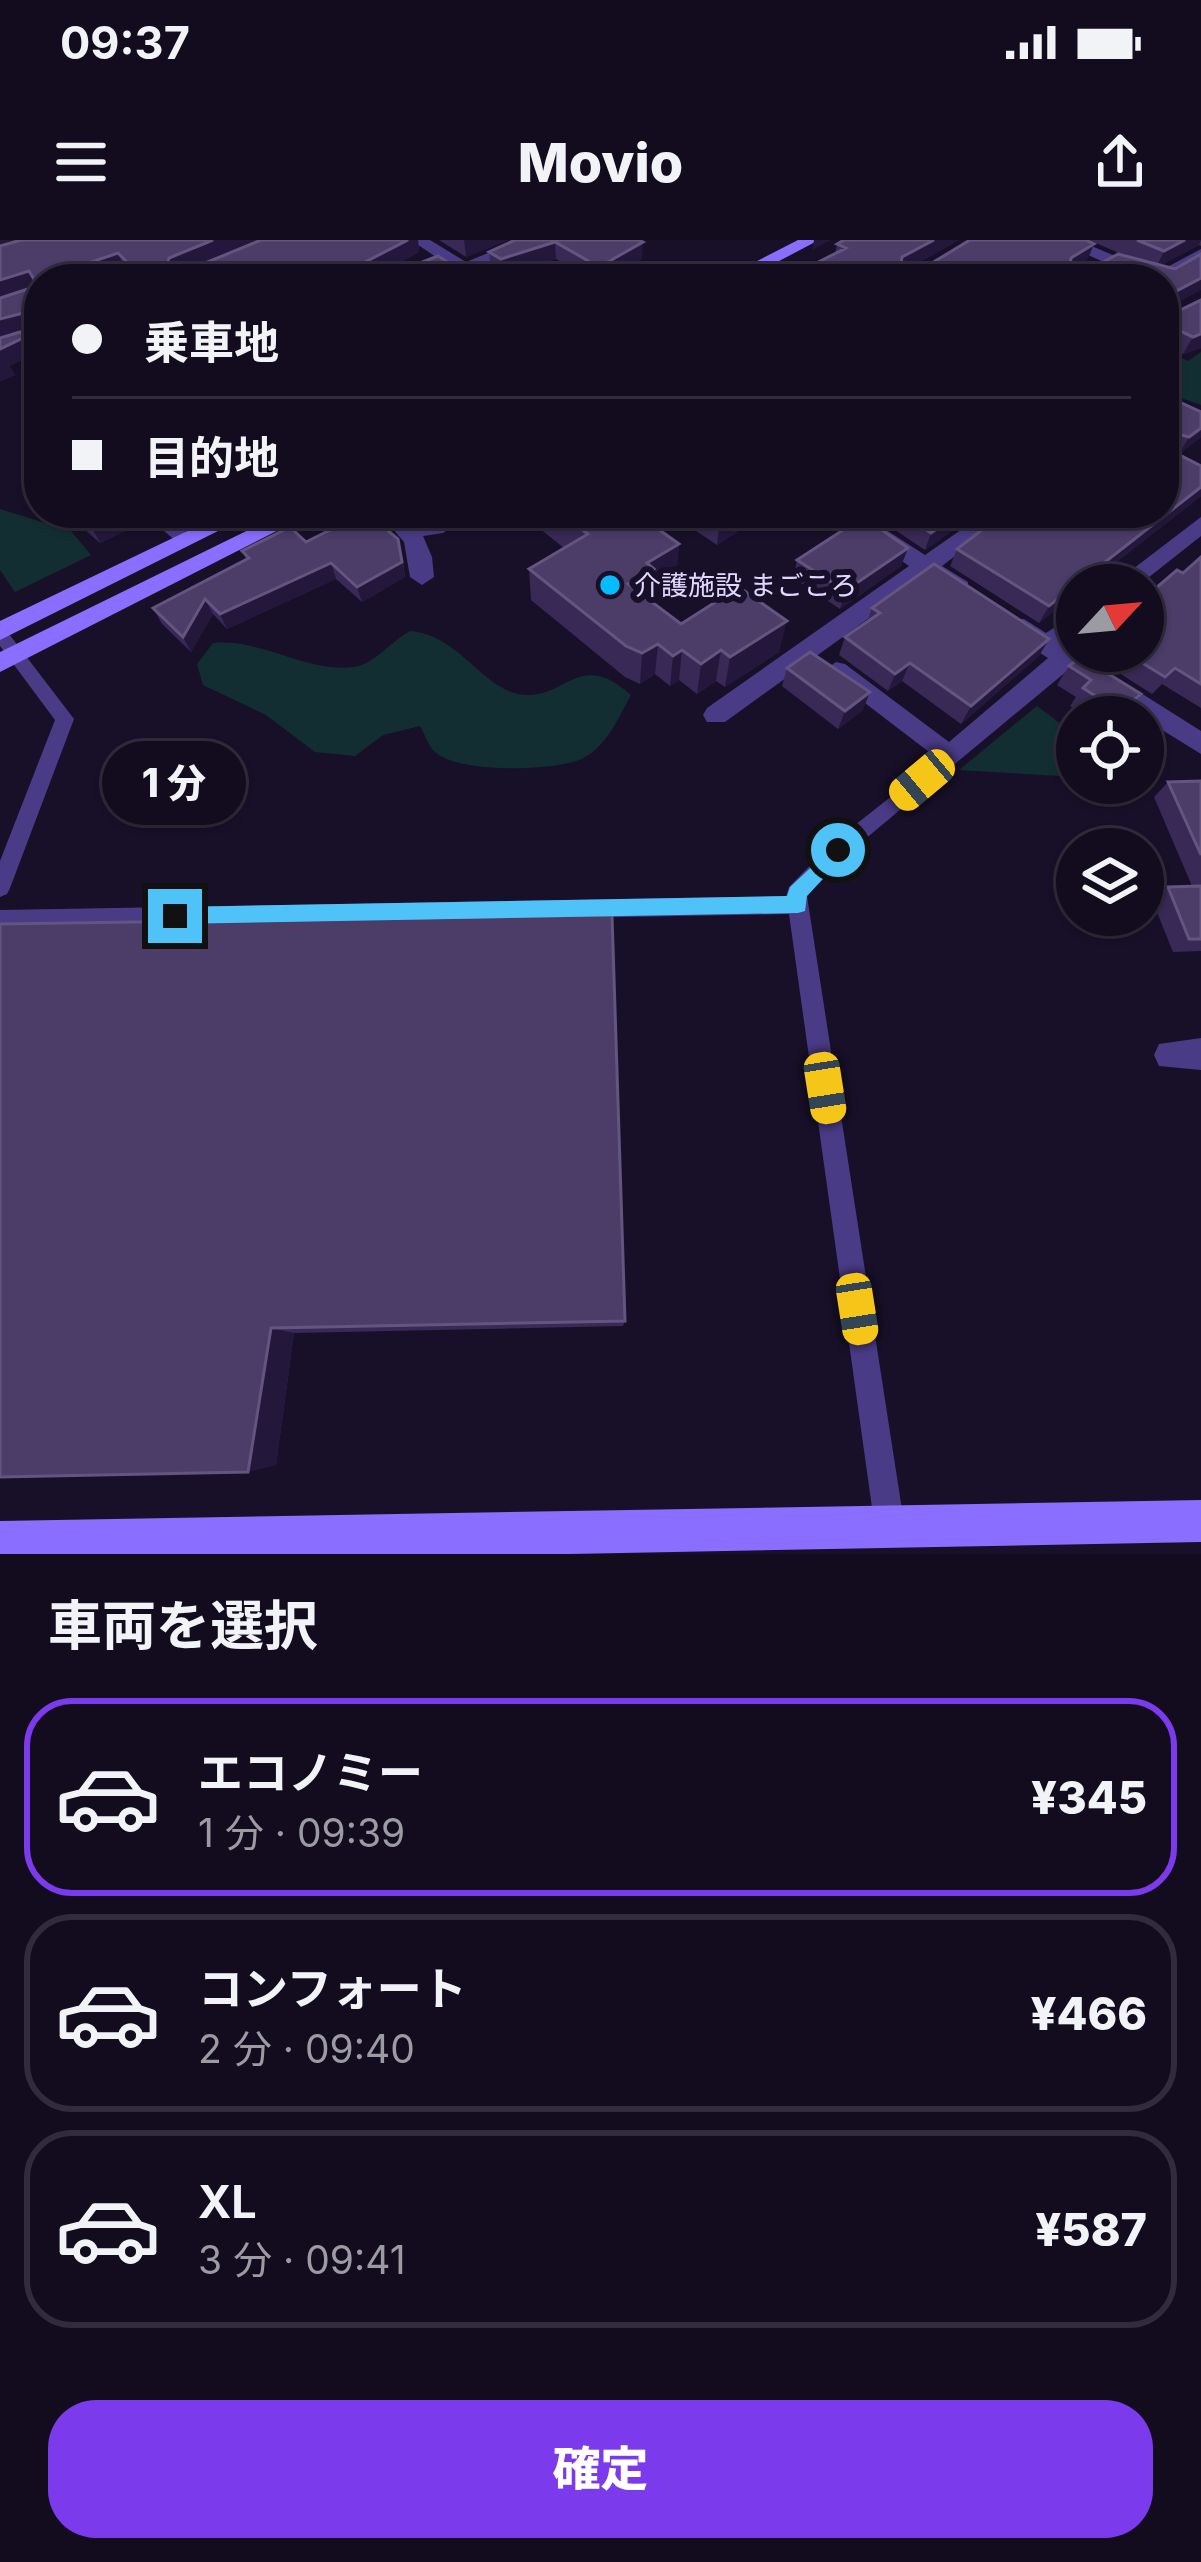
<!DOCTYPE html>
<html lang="ja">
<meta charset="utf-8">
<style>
:root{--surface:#120c1e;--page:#1b1527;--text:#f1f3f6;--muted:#9c9ba4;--line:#312c3c;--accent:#7c3aed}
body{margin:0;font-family:Inter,"Noto Sans JP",sans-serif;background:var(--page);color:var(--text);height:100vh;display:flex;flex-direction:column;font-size:45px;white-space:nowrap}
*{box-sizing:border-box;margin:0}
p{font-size:39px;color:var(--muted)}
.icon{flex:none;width:66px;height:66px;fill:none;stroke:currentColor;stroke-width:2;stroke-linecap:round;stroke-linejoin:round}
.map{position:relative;height:1314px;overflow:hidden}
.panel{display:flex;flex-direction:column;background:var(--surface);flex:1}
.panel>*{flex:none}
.top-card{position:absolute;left:24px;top:24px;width:1155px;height:264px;border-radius:48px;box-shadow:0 3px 9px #0004,0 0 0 3px var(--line);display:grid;align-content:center;height:264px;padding:0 48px;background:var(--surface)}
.needle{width:78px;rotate:64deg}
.tools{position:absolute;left:1056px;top:324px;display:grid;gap:24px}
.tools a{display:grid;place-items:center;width:108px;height:108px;border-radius:50%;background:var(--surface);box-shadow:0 3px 9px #0004,0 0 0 3px var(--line);font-size:60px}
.end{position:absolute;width:54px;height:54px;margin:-27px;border:15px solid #4fc3f7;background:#111;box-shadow:0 0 0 6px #111}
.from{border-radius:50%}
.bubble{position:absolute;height:84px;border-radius:42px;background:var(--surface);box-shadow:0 3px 9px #0004,0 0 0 3px var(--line);font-size:39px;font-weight:800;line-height:84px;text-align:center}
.car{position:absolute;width:36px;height:72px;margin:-36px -18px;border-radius:15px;box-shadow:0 0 9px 3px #0007;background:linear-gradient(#f5c518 24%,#345 0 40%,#f5c518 0 76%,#345 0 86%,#f5c518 0)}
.top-card b{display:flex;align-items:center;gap:42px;height:114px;font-size:45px}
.top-card b+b{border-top:3px solid var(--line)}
.top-card i{width:30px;height:30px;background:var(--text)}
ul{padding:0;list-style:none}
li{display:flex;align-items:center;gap:36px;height:198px;margin:0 24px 18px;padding:0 24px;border:6px solid var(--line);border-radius:48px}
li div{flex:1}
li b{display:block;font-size:45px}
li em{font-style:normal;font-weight:800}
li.active{border-color:var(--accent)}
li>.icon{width:108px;height:108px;stroke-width:1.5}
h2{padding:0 48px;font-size:54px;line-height:144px}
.button{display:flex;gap:24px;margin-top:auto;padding:24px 48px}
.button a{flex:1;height:138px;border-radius:48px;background:var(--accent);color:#fff;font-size:48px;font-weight:800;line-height:138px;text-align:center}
.status{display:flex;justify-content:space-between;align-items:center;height:84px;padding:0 60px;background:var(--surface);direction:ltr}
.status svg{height:33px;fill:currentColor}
header{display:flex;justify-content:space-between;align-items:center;height:156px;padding:0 48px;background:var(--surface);font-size:54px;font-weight:800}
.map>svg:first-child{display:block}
.green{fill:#132e32}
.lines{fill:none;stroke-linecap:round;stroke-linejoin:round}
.lane{fill:#4a3b87;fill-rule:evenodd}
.street{fill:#4a3b87;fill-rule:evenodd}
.secondary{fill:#896eff;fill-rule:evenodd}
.wall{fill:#392956}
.shaded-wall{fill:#24173c}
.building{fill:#4b3c68;stroke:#635480;stroke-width:3}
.route{fill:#4fc3f7}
.poi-dot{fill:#03bdff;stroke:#181028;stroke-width:4.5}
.labels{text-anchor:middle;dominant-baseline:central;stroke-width:12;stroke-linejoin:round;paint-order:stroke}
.far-poi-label{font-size:27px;fill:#e2d7ff;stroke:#181028;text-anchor:start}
</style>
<div class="status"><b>09:37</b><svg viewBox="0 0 49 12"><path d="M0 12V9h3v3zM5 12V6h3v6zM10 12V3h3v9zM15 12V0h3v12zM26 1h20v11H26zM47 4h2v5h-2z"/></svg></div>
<header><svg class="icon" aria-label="menu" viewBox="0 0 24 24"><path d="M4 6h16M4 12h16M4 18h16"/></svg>Movio<svg class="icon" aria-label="share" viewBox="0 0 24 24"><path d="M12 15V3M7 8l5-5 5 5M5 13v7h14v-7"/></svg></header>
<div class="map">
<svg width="1201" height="1314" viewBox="0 0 1201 1314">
<rect width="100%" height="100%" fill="#181028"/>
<g class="green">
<polygon points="1164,110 1188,121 1201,112 1201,165 1164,152"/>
<polygon points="0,269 71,291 91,315 15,352 0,330"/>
<path d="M410,391C462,395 485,456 529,455C568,454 582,411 631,455C618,478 606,509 579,520C551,531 454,534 433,510C428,504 424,493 420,486L383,495L355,516L315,512L266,475L203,445L197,424L213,403C261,398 306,433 354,427C375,424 391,401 410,391Z"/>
<polygon points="1037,466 1077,496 1077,537 959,530"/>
</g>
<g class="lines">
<g class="lane">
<polygon points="0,388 6,390 74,479 10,648 7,654 0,657 0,621 55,480 0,406"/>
<polygon points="950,510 960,517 957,522 845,616 807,656 905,1289 901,1300 890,1304 879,1300 875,1289 789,674 0,688 0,670 786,656 789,647 831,604"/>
</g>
<g class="street">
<polygon points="411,0 430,0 466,22 520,0 542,0 478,30 489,39 468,39"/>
<polygon points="1055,0 1077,0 1156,33 1201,9 1201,21 1164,42 1141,39"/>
<polygon points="39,89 39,101 0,115 0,103"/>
<polygon points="143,273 167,273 195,301 184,308"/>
<polygon points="379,273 403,273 412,282 446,273 474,273 443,293 423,296 432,317 434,337 422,345 410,337 404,302"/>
<polygon points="833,273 860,273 925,315 985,273 1011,273 942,326 968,342 968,354 952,354 926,337 725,482 707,482 703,475 707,468 909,326"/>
<polygon points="1201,277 1201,296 1139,345 1112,345"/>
<polygon points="1077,373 1077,395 1065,405 1201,491 1201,514 1067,431 950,528 823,431 836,422 845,424 949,502 1048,418 1006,391 1006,379 1024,379 1046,393"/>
<polygon points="1201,798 1201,830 1159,826 1154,815 1159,804"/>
</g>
<g class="secondary">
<polygon points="798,0 819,0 745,39 722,39"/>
<polygon points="225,273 254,273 0,400 0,381"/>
<polygon points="283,273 312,273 0,432 0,412"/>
<polygon points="1201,1260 1201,1302 570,1314 0,1314 0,1281"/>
</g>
</g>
<g class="wall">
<polygon points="261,0 418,0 419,12 369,39 134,39 125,30 99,39 39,39 39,50 36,48 39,51 39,88 21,93 35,114 9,126 15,135 0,141 0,6"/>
<polygon points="439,0 508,0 466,17"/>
<polygon points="515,0 639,0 642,19 607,39 591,39 556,19 503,36 491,29 489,12"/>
<polygon points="844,0 959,0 914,25 1087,21 1079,26 1096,26 1128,17 1089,0 1201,0 1201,6 1199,5 1161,25 1170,67 1170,75 1201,60 1201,108 1183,114 1164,105 1164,39 785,39 835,14 837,4"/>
<polygon points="1164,155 1201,197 1179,214 1201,256 1087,345 1077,345 1077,353 1039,383 950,326 957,309"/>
<polygon points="66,273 141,273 146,281 100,303"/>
<polygon points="538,273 636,273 679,304 676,336 653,350 650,361 681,384 779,412 725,447 716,441 697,454 679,440 670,446 655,434 640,444 625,437 531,360 529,329 564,308 539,288"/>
<polygon points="674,273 744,273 741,289 717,305 674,276"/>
<polygon points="882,273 977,273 925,310 880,280"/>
<polygon points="306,302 402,314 405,337 362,362 336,339 227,389 213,374 191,412 162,384 153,368 246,319 242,311"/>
<polygon points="908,308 901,326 840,369 793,338 797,320"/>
<polygon points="1201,317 1201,468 1162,444 1152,454 1088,413 1089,411 1143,411 1183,333"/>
<polygon points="872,368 1049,399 1039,416 961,484 902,441 888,451 839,415 845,397 867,382"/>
<polygon points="1081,417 1127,472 1122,477 1086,477 1070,466 1076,457 1057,445 1069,426"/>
<polygon points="787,428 863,470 838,489 782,446"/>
<polygon points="1201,541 1201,711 1173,712 1152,660 1168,647 1192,646 1154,557 1168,542"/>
<polygon points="0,684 625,1081 623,1086 294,1093 276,1225"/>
</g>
<g class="shaded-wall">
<polygon points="0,0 19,0 0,6"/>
<polygon points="213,0 259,0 175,35 167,25 169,18"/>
<polygon points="408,0 418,0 419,12 369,39 332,39"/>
<polygon points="464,0 508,0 466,17"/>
<polygon points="814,0 831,0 812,10"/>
<polygon points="934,0 959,0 898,34 902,17"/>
<polygon points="1185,0 1201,0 1199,5 1156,28 1164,11"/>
<polygon points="555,2 556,19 503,36 501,19"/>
<polygon points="643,2 642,19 607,39 599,39 599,27"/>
<polygon points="1094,4 1087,21 1064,35 1071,18"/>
<polygon points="118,13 125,30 99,39 40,39"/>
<polygon points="460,30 461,39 440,39"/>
<polygon points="29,31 38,48 0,60 0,40"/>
<polygon points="1201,38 1201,50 1164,70 1171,54"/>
<polygon points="39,69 39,88 0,98 0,79"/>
<polygon points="1201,94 1201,108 1183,114 1193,97"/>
<polygon points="25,97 35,114 9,126 15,135 0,141 0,109"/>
<polygon points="1201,188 1201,197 1179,214 1189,197"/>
<polygon points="1201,247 1201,256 1087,345 1077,345 1077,353 1039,383 1049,366"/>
<polygon points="114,273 141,273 146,281 100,303 90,284"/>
<polygon points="721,273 744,273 741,289 717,305"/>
<polygon points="960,273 977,273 925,310 931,293"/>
<polygon points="398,299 405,337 362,362 357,347"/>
<polygon points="679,304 676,336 653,350 652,360 627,376 628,344 647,323"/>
<polygon points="908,308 901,326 840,369 845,351"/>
<polygon points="331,323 336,339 227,389 220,374"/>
<polygon points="205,359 213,374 191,412 183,397"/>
<polygon points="787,381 779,412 725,447 730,417"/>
<polygon points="1049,399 1039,416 961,484 971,466"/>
<polygon points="658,404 655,434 640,444 642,413"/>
<polygon points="682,410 679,440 670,446 673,416"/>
<polygon points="721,410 716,441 697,454 701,424"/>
<polygon points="910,423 902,441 888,451 895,434"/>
<polygon points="870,452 863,470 838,489 845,471"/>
<polygon points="1141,454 1127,472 1122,477 1116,477"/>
<polygon points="271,1088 294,1093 276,1225 248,1232"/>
</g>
<g class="building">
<polygon points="21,0 213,0 169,18 167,25 198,26 261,0 408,0 332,39 161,39 147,28 132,27 118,13 35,41 29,31 0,40 0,6"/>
<polygon points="515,0 639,0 643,2 599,27 555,2 501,19 489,12"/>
<polygon points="844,0 934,0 902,17 901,24 927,26 970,0 1086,0 1094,4 1071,18 1070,25 1096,26 1118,14 1175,29 1201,14 1201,38 1171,54 1170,75 1201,60 1201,94 1193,97 1164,83 1164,39 874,39 870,37 865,39 785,39 846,8 837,4"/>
<polygon points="1137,0 1185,0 1164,11"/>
<polygon points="438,16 460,30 440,39 387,39 391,34"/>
<polygon points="34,47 39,51 39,69 0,79 0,58"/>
<polygon points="20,92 25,97 0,109 0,98"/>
<polygon points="1164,155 1201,172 1201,188 1189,197 1171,192 1170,210 1201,226 1201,247 1049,366 957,309 1004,273 1164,273"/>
<polygon points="76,273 114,273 90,284"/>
<polygon points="364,273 367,273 398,299 402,322 357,347 331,323 220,374 205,359 183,397 153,368 249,318 242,311 290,287 306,302"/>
<polygon points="559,273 636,273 679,304 647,323 654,329 628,344 681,384 739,347 787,381 730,417 721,410 701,424 682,410 673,416 658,404 642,413 626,406 529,329 588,294"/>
<polygon points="901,273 960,273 931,293"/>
<polygon points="863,277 908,308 845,351 797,320"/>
<polygon points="1201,317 1201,444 1175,428 1165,437 1123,411 1143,411 1143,359 1177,330 1183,333"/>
<polygon points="934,324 1049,399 971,466 910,423 895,434 845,397 880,373 872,368"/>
<polygon points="810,412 870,452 845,471 787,428"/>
<polygon points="1081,417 1141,454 1120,472 1083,448 1091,440 1069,426"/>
<polygon points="1201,541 1201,615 1168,542"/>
<polygon points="1201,646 1201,699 1189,699 1168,647"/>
<polygon points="612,675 625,1081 271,1088 248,1232 0,1237 0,684"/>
</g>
<polygon class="route" points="838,602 848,610 845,615 807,656 805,671 798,673 175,684 165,676 175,667 787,656 790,647"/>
<circle class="poi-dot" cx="610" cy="345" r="12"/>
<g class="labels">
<g class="far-poi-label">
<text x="634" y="345">介護施設 まごころ</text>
</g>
</g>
</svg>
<div class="tools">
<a><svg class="needle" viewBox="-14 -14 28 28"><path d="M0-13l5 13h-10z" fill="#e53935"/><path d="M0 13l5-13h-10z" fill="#9c9ba4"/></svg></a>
<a><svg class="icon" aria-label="locate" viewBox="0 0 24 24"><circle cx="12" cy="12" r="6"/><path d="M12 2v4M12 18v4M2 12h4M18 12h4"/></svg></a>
<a><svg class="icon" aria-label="layers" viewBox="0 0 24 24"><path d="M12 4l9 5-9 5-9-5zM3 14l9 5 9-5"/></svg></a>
</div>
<i class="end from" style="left:838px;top:610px"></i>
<i class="end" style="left:175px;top:676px"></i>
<div class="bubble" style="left:102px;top:501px;width:144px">1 分</div>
<i class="car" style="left:922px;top:540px;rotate:230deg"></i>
<i class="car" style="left:825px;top:848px;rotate:171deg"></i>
<i class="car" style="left:857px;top:1069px;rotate:171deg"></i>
<div class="top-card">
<b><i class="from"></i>乗車地</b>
<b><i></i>目的地</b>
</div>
</div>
<section class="panel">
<h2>車両を選択</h2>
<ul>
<li class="active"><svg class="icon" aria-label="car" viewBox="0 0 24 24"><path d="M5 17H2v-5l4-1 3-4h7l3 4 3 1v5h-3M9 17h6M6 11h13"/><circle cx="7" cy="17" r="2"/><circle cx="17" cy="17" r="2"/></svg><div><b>エコノミー</b><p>1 分 · 09:39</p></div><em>¥345</em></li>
<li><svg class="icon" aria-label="car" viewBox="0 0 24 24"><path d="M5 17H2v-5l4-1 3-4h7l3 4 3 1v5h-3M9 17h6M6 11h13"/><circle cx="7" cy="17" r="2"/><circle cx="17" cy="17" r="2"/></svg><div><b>コンフォート</b><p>2 分 · 09:40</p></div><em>¥466</em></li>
<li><svg class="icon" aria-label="car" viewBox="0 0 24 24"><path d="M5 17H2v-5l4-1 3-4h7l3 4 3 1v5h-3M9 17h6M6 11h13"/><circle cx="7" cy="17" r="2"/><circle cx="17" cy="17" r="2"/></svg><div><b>XL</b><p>3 分 · 09:41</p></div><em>¥587</em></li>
</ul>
<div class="button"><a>確定</a></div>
</section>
